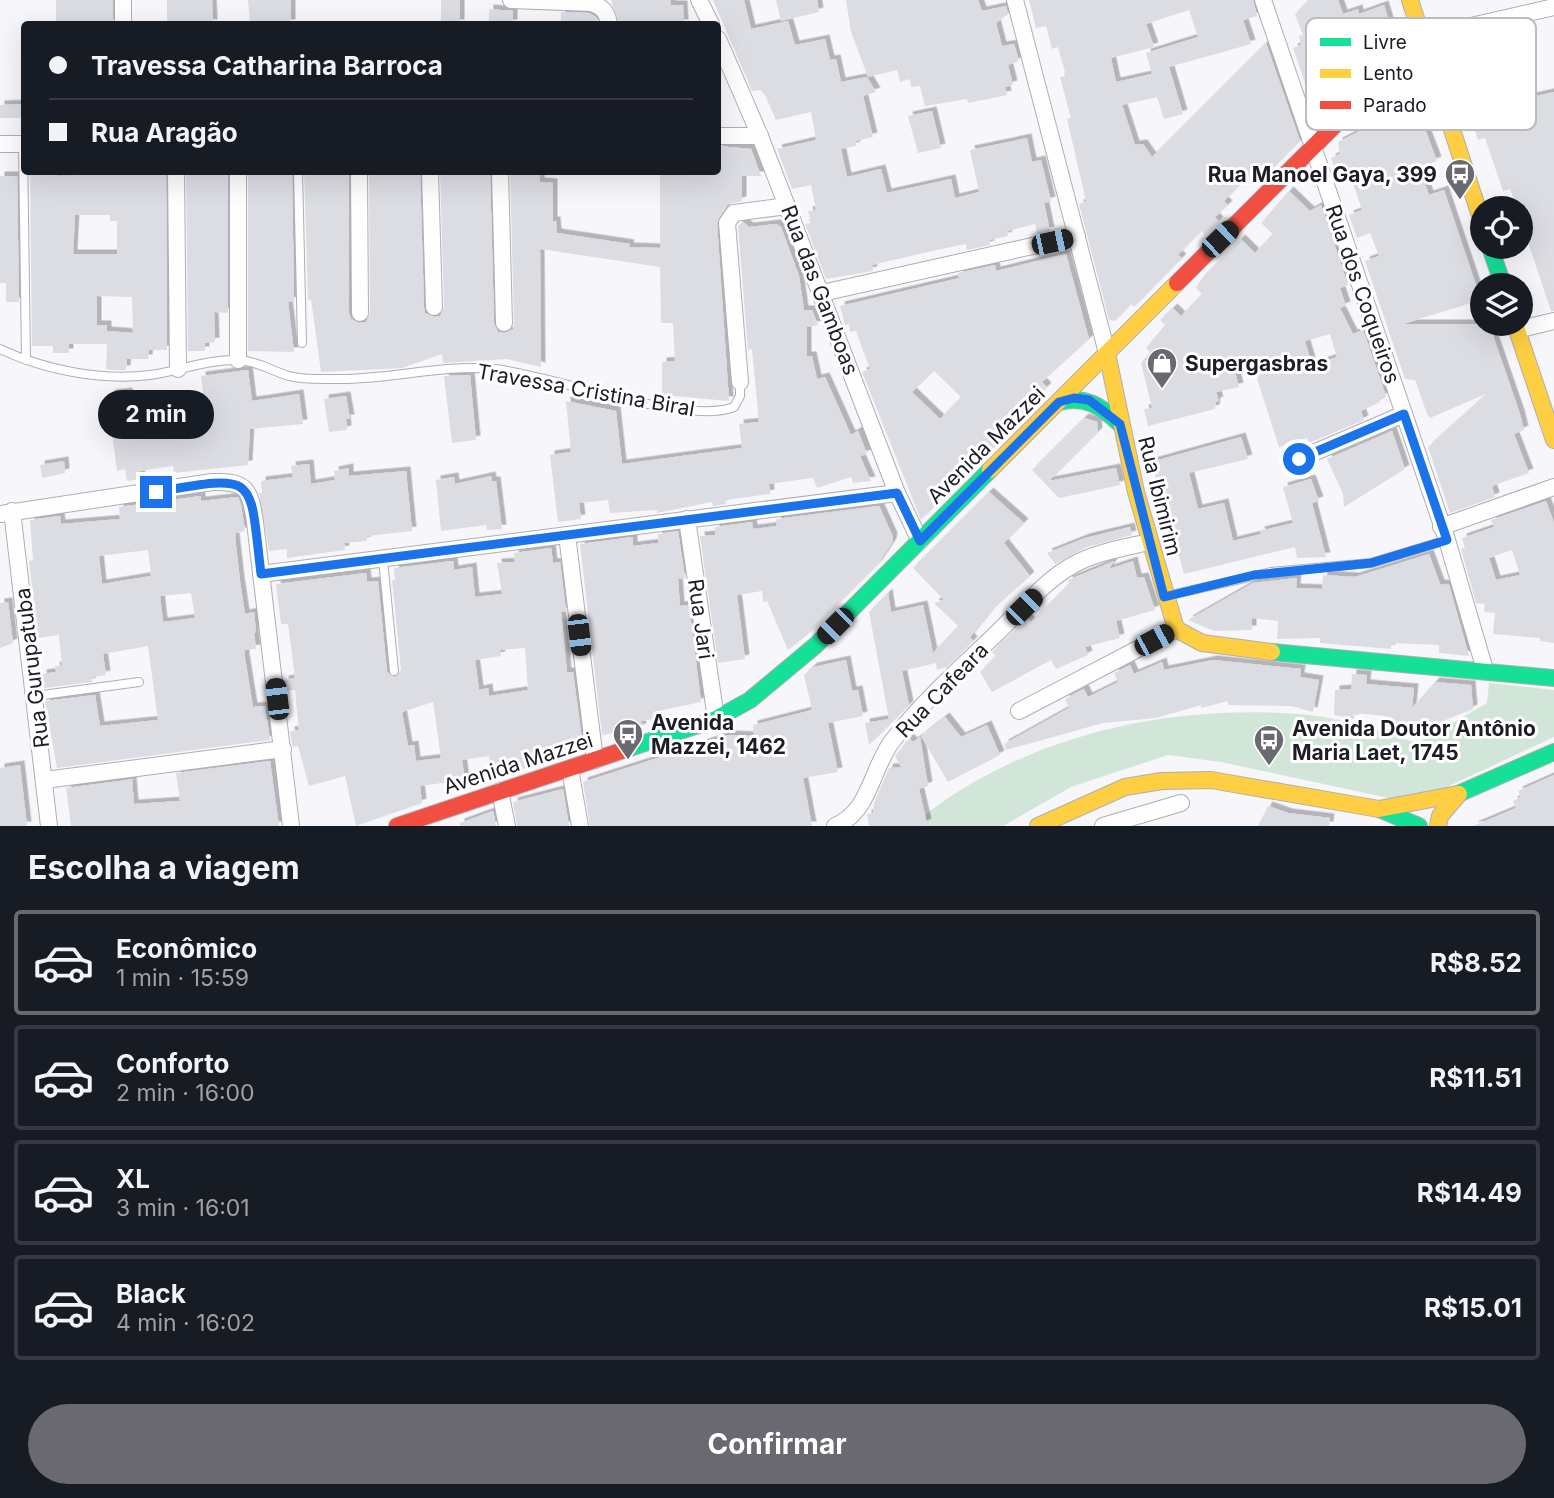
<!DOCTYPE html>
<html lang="pt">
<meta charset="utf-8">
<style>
:root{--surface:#171b24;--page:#20242c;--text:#f1f3f6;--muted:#9ea1a6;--line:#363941;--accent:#6a6971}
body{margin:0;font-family:Inter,sans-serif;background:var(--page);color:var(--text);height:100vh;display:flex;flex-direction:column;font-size:26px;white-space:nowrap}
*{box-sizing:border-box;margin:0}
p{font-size:23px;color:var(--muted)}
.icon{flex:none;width:38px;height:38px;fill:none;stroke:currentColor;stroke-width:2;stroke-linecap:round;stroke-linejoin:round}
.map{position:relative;height:826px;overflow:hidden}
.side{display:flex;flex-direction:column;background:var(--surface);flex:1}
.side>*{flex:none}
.banner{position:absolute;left:21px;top:21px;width:700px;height:154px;border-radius:7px;box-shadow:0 7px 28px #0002;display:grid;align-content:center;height:154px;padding:0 28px;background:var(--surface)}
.buttons{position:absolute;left:1470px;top:196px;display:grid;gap:14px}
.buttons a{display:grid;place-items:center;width:63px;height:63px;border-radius:50%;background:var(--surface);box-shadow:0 7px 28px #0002;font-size:35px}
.end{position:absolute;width:32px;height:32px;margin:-16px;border:9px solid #1a73e8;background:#fff;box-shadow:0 0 0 4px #fff}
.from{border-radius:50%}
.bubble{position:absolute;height:49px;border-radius:24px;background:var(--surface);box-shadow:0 7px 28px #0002;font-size:23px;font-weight:700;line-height:49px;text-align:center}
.car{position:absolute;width:21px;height:42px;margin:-21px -10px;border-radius:9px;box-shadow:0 0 5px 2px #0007;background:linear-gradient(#222 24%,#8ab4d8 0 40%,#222 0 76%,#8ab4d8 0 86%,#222 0)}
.banner b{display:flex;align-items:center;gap:24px;height:66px;font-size:26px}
.banner b+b{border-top:2px solid var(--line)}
.banner i{width:18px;height:18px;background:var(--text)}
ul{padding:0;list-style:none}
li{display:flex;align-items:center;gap:21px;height:105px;margin:0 14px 10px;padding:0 14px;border:4px solid var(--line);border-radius:7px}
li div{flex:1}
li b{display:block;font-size:26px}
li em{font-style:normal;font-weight:700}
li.current{border-color:var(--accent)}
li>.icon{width:63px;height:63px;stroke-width:1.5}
h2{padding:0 28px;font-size:32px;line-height:84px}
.action{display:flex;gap:14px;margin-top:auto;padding:14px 28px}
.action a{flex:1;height:80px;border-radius:42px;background:var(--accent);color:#fff;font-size:28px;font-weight:700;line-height:80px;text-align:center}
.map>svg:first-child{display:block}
.green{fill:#d1e6d9}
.building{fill:#dcdce3;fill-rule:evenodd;filter:url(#shadow)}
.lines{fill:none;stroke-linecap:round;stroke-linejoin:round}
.lane-casing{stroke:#aeaeb5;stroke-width:10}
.street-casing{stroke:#aeaeb5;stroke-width:18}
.fast-casing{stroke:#aeaeb5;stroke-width:18}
.slow-casing{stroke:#aeaeb5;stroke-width:18}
.jam-casing{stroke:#aeaeb5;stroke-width:18}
.lane{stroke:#fefefe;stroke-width:8}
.street{stroke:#fefefe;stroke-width:16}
.fast{stroke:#16e098;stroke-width:16}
.slow{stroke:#ffcf43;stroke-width:16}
.jam{stroke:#f24e42;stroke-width:16}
.route{stroke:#1a73e8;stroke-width:9}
.labels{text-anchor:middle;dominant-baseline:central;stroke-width:6;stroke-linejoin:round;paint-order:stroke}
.poi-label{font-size:21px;font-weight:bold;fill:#1e1d27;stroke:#fff;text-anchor:start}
.street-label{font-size:21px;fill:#1e1d27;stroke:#fff}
.key{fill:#fff;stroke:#bcbbbe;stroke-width:2}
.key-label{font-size:19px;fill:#1e1d27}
</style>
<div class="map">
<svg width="1554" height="826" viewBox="0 0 1554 826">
<defs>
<filter id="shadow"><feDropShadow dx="4.5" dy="-4.5" stdDeviation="0" flood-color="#0004"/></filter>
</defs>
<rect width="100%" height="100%" fill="#f6f6fb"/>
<path class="green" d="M1489,683L1554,690V737L1417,801L1398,800L1221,762L1168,755L1071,787L1003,826H911C1019,735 1172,702 1310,715C1347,719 1383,733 1418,743L1487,703Z"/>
<g class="building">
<rect x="56" y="0" width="57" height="24"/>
<polygon points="167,0 212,0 213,24 167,24"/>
<polygon points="248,0 291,0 291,24 250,24"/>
<rect x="441" y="0" width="19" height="24"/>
<polygon points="611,0 670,0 671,5 683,5 684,24 619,24"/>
<polygon points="713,0 744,0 751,29 788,21 795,45 825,39 830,60 836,59 841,82 867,77 876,92 863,96 873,137 855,141 856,146 841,149 847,177 881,169 887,193 951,179 955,198 979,192 970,150 1027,138 1032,162 1041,160 1051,201 1044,203 1050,231 1037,234 1035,224 1007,231 1008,236 989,240 990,245 967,250 966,244 941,249 872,265 873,271 826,279 805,224 811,223 808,211 816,210 811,185 792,189 777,149 816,140 811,112 776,120 765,95 760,90 752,91"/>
<polygon points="776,0 817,0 819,12 781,21"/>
<polygon points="846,0 978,0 982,11 1006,6 1008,14 996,23 1002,46 1014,44 1019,61 1008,65 1013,85 1005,87 1007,95 968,103 967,99 925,106 920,86 911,87 910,79 900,82 897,70 868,77 851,32"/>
<path d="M1029,0H1253L1257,16L1243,20L1251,44L1169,67L1183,114L1164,119L1157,97L1122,105L1135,145L1143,144L1152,157L1266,43L1300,141L1262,179L1254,171L1224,201L1228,205L1215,217L1219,221L1205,235L1201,231L1178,255L1182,258L1134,307L1131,304L1115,321L1109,320L1079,204L1086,201L1067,119L1071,118L1060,77L1066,76L1058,47L1052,49L1046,26L1036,28ZM1189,10L1198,37L1146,53L1152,74L1116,82L1111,58L1154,47L1146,24Z"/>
<polygon points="1309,0 1338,0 1343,14 1358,9 1359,14 1384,5 1396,44 1322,118 1317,118 1293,48 1301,45 1299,36 1303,35 1295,14"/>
<polygon points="489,9 513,11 513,24 489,24"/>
<polygon points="561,12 589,13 596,17 598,24 561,24"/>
<polygon points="1510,45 1511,48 1524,45 1529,69 1516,73 1522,99 1554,92 1554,311 1551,311 1521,221 1521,208 1517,208 1510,189 1503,191 1485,138 1478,140 1452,61"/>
<polygon points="1409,87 1437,161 1419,167 1429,195 1444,190 1481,300 1403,324 1489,324 1520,414 1524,430 1514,434 1529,473 1492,486 1495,497 1450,513 1428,447 1488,393 1430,418 1427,414 1415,380 1405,379 1365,261 1379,256 1370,233 1357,238 1349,215 1362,210 1347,165 1335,169 1331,158 1340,154 1338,142 1358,132 1355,125 1392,88 1393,91"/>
<polygon points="24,104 24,118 0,118 0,105"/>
<polygon points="932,111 941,148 918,153 908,116"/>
<polygon points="718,146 751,149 761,176 742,176 742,201 728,204 717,223 729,401 662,395 662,362 675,361 673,323 661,323 660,267 540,249 541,367 507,359 443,363 442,354 402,368 321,372 311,299 308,300 304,172 349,172 349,313 351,319 359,323 366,322 370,313 369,172 420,172 424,307 425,313 434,317 440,316 444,307 440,172 490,172 494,323 498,332 505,333 513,329 514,323 510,172 540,172 540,182 553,183 553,221 556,221 557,233 630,244 629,247 660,248 660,172 718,172"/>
<path d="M30,172H58V176L166,172L167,350H149L148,359H127L126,370H112L106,369L107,344H69V353H53V346H32ZM75,215H110V221H117V254H73ZM97,296L132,297L133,333L107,331V325H97Z"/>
<polygon points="186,172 228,172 228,313 214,312 215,342 205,343 205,351 188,351"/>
<polygon points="279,172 292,172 294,301 288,302 294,352 248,351 248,173"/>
<polygon points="0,176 17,176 19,302 6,302 6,283 0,283"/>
<path d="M1289,191L1310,211L1321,205L1348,285L1340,288L1346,306L1340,308L1353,334L1363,330L1386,396L1379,399L1380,402L1361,411L1364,420L1309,443L1307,438L1279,447L1253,366L1235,372L1239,387L1216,392L1219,401L1216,402L1215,409L1148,426L1144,409L1152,408L1141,363L1150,352L1146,348L1165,325L1160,320L1173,308L1181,316L1202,294L1196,288L1202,278L1241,239L1255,253L1273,234L1261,223ZM1330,334L1337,357L1312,365L1305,341Z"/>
<polygon points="743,222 749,227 776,224 781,227 799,276 804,310 812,310 818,325 807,327 807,356 812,356 817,379 825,377 851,435 858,431 867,454 860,456 871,481 853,483 851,477 817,488 813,478 783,482 769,484 770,494 725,500 726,504 713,506 712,502 657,513 657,510 610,513 608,500 579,503 581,519 558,522 550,455 571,452 566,401 616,411 622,464 742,448 739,424 759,422 752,349 748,350 738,226"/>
<path d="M1066,254L1089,339L1042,382L1047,387L1031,403L1034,407L983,458L979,455L962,472L965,475L921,520L862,372L870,369L856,331L850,332L849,324L845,325L840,306L951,280L959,278L958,273L995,265L996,271ZM934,371L961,397L940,419L912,392Z"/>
<polygon points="248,370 252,401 299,394 303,424 250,429 248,465 174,473 173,466 140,471 141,479 127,481 125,469 117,471 108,403 111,403 110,394 128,392 132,421 157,418 156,406 179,403 180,413 205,409 201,376"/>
<polygon points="470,375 476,440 452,443 444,376"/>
<polygon points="346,396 350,419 346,419 347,430 329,432 324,399"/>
<polygon points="1084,418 1097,422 1098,432 1049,481 1116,468 1120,485 1059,498 1032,470"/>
<polygon points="1392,431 1405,469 1344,507 1343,494 1327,459"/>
<polygon points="1241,437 1248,459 1189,473 1198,509 1224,503 1233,541 1261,534 1260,531 1293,523 1283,487 1311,479 1319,501 1312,503 1326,557 1297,558 1295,547 1184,574 1179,556 1168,557 1163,540 1173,537 1151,462"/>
<polygon points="64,461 65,473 42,478 40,465"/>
<polygon points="309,464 311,484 335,480 334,471 349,468 349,476 406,471 412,531 367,536 367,541 344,543 345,550 287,558 287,549 269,551 259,493 262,493 261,481 293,477 291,466"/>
<polygon points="491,476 492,481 496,481 502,529 487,530 486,525 441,531 436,480 454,477 455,484"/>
<polygon points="989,492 1024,523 1004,543 1030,576 992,610 970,637 973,641 947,667 937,670 936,663 902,671 909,705 869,745 865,723 889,719 869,612 888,593 891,612 923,605 933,653 958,626 934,603 944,600 913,568"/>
<path d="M201,496V501L238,497L241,505L245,531L236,533L235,537L240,581L245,614L254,612L256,632L254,633L256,649L245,650V658L253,707L265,706L270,740L57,768L45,701L95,695L100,726L158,720L148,646L103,654L106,675L91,677L92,682L44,688L42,674L56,672L55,666H62L59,635L38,638L29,561L33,560L30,520L60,516L61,524L120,519L119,507ZM148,550L151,576L102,584L99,556ZM191,593L195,618L163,622L160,596Z"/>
<path d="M1546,501L1554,523V643L1540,641V638L1493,634L1495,613L1484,612L1485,604L1476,603L1461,549L1465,548L1462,538L1494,527L1491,520ZM1512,550L1520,575L1496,580L1489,558Z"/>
<polygon points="879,506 893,537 892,543 878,564 807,635 788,650 767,601 763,602 762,591 737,595 745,659 718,663 700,536 715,535 715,527 752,522 753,529 777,526 776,519"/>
<polygon points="1130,527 1132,535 1087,547 1055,564 1047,553 1085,538"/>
<polygon points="678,531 685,578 678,579 680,606 689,605 701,702 654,712 655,719 641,721 642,728 602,735 580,544 633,537 633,546 658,543 658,534"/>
<path d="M551,548L553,563L560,562L566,611L561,612L567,672H573L582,740L571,741L572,745L536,750L538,764L514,772L491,775L489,756L462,760L465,780L420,786L422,803L356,826L345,776L309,786L298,746L293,747L292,744L290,731L299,730L296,702L295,690L286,691L284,680L295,678L288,624H281L276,584L366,573L367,582L378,581L387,672L395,677L401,670L392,580H395L394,568L453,561L454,570L472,567L475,597L502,594L497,563L515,562L514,553ZM525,648L528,690L489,696L488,688L479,690L475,660L501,656L500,650ZM433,702L441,758L416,761L414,745L408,746L402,712Z"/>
<polygon points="1429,554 1440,584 1449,585 1469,656 1439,653 1439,645 1391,643 1391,649 1320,643 1320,638 1277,639 1278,621 1252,618 1252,630 1214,631 1188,620 1253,583 1297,578 1296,588 1322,589 1323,575 1355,577"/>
<polygon points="1114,561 1109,569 1133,561 1137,578 1144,577 1155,610 1116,621 1120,638 1085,647 1088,655 1056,669 1051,660 992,692 980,672 996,656 992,652 1027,618 1031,622 1069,584 1068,580"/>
<polygon points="8,602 13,643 0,648 0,603"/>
<polygon points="846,660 852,691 858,690 863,716 828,723 838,772 803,778 812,826 590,826 583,782 729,735 754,736 753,725 812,710 804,675 813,667"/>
<polygon points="1213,660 1301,669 1300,677 1319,680 1313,712 1291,706 1228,705 1228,701 1201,708 1201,705 1156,718 1103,723 1006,750 1004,744 1069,708 1065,699 1084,689 1088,697 1118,682 1114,673 1130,665 1134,674 1162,662 1164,670"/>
<polygon points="1352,674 1367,675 1366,684 1414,688 1412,708 1435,682 1471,685 1473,709 1408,735 1395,735 1385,731 1385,716 1355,713 1354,719 1334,715 1335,690 1351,689"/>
<polygon points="945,717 961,737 987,725 1000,755 948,782 921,736"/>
<polygon points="920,737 928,786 919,789 927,823 921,826 869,826 867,814 873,813 874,803 889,768 901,767 895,756 909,738 913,742"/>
<polygon points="270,761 279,826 71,826 66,788 135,779 132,780 134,804 180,801 176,773"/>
<polygon points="20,765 27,826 0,826 0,768"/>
<polygon points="1554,775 1554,826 1473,826 1516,808 1513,801 1521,797 1518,791"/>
<polygon points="563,789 569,826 517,826 513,802"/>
<polygon points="1268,806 1288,813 1330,818 1329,826 1258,826"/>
<polygon points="493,811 496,826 460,826 460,823"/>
</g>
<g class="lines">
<g class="lane-casing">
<g id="lane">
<polyline points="23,144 26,360"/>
<polyline points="298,172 302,343"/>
<path d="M0,349C45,370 100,381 150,375C179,371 208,359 239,360C257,361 272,371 289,376C304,380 321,379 336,379C390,380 441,364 495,369C552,375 686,426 734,407L740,396V382"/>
<polyline points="383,560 394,671"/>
<polyline points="1166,596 1271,572 1371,563 1447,540"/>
<polyline points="35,696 139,682"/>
</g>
</g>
<g class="street-casing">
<g id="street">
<polyline points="123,0 123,24"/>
<path d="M511,0L591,3C603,7 607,12 609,24"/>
<polyline points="699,0 711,24"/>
<polyline points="1015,0 1107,353"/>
<polyline points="1263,0 1447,540 1485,670"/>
<polyline points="1423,37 1554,7"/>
<polyline points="718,39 760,136 897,493 920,541"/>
<polyline points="718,136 760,136"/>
<polyline points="0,144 24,144"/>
<polyline points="176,172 178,369"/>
<polyline points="238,172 238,360"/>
<polyline points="359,172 360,313"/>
<polyline points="430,172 434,307"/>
<polyline points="500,172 504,323"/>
<polyline points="822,293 1077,236"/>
<polyline points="1517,330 1554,321"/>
<polyline points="740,382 727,223 734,213 787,206"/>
<polyline points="1299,459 1404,414"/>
<polyline points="12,511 49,826"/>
<path d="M0,514L212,482C247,481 250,489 255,522L291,826"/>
<polyline points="687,519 716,719"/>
<polyline points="1441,527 1554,487"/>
<polyline points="567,535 595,760"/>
<polyline points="261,574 897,493"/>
<polyline points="1019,711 1176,629"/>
<polyline points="570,769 580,826"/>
<polyline points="45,780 283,749"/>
<polyline points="500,791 507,826"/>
<path d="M835,826C871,811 871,768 893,740C923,701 962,667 997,633C1021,610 1044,581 1073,565C1096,552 1123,548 1149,542"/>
<polyline points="1103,826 1181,803"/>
</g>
</g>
<g class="fast-casing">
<g id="fast">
<polyline points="1490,247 1503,285"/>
<path d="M1059,402C1085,395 1101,406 1120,424"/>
<polyline points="1272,652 1554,678"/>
<polyline points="627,749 716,719 750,700 816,645 990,470"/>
<polyline points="1458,794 1554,752"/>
<polyline points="1379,809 1419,826"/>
</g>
</g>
<g class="slow-casing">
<g id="slow">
<polyline points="1410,0 1482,222"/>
<polyline points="1359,101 1423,37"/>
<polyline points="1515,324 1554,440"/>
<polyline points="1107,353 1136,492 1176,629 1202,643 1272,652"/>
<polyline points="990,470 1177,283"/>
<polyline points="1038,826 1125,787 1162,781 1211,780 1379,809 1458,794"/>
<polyline points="1438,826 1440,816 1459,794"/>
</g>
</g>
<g class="jam-casing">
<g id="jam">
<polyline points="1177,283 1359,101"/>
<polyline points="397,826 627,749"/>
</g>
</g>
<use href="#lane" class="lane"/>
<use href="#street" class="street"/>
<use href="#fast" class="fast"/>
<use href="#slow" class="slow"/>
<use href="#jam" class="jam"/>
</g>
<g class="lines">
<path class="route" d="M156,492C259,474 249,474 261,574L897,493L920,541L1059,402L1074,398L1089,400L1120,424L1164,597L1254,575L1371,563L1447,540L1404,414L1299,459"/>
</g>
<defs>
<g id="bus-pin" transform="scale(1.575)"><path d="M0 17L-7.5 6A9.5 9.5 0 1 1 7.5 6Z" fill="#6a6971" stroke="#fff"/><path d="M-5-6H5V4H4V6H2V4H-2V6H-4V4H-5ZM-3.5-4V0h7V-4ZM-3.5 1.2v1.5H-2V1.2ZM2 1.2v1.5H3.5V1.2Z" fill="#fff"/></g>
<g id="shop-pin" transform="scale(1.575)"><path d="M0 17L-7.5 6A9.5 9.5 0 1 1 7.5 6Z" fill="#6a6971" stroke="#fff"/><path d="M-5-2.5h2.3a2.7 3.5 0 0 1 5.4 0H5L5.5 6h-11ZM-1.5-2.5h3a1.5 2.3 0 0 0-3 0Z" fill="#fff"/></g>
</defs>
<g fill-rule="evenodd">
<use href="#bus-pin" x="1460" y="174"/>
<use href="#shop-pin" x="1162" y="363"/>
<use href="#bus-pin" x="628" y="734"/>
<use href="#bus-pin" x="1269" y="740"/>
</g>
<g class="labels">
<g class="poi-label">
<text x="1437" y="174" text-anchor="end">Rua Manoel Gaya, 399</text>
<text x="1185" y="363">Supergasbras</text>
<text x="651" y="722">Avenida<tspan x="651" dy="24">Mazzei, 1462</tspan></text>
<text x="1292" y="728">Avenida Doutor Antônio<tspan x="1292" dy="24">Maria Laet, 1745</tspan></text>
</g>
<g class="street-label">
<text transform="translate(820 290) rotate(69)">Rua das Gamboas</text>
<text transform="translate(1363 294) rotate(71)">Rua dos Coqueiros</text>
<text transform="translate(586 390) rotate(10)">Travessa Cristina Biral</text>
<text transform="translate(986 445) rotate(-45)">Avenida Mazzei</text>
<text transform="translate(1160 496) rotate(76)">Rua Ibimirim</text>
<text transform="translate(701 619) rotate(82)">Rua Jari</text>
<text transform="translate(32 668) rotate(-97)">Rua Gurupatuba</text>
<text transform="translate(942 690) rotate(-46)">Rua Cafeara</text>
<text transform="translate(518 763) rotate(-18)">Avenida Mazzei</text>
</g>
</g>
<rect x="1306" y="18" width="230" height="112" rx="10" class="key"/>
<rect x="1320" y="38" width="31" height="8" fill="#16e098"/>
<rect x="1320" y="69" width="31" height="9" fill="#ffcf43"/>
<rect x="1320" y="101" width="31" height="8" fill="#f24e42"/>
<g class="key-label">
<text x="1363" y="49">Livre</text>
<text x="1363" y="80">Lento</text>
<text x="1363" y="112">Parado</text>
</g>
</svg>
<div class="buttons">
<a><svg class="icon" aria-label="locate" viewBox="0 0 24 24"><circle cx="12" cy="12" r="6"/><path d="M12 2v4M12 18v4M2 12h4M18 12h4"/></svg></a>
<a><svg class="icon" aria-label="layers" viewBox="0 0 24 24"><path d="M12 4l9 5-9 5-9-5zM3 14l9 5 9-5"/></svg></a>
</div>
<i class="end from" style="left:1299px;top:459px"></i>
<i class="end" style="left:156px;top:492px"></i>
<div class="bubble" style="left:98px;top:390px;width:116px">2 min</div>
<i class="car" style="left:1220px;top:239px;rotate:46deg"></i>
<i class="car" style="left:1052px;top:242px;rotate:78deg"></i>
<i class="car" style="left:1024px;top:607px;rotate:45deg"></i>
<i class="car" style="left:835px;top:626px;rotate:225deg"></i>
<i class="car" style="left:579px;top:635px;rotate:173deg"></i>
<i class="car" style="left:1154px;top:640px;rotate:62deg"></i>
<i class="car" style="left:277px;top:699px;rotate:353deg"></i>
<div class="banner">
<b><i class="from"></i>Travessa Catharina Barroca</b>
<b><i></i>Rua Aragão</b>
</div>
</div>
<section class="side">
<h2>Escolha a viagem</h2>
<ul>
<li class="current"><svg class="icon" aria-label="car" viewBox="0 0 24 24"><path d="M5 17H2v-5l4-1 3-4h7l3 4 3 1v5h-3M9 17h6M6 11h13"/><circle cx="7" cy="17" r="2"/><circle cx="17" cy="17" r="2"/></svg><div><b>Econômico</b><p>1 min · 15:59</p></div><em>R$8.52</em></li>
<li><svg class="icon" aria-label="car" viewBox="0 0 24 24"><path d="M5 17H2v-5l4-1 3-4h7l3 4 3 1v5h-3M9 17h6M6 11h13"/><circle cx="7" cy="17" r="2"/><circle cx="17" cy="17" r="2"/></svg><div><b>Conforto</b><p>2 min · 16:00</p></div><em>R$11.51</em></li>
<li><svg class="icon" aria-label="car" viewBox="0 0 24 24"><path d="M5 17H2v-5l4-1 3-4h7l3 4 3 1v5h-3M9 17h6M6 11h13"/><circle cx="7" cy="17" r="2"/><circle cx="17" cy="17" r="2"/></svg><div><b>XL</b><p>3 min · 16:01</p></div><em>R$14.49</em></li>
<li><svg class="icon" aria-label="car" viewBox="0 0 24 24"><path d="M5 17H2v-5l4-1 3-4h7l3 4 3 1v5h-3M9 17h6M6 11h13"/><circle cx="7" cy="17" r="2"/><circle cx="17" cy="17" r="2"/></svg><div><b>Black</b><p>4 min · 16:02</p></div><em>R$15.01</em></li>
</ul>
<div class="action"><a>Confirmar</a></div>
</section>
